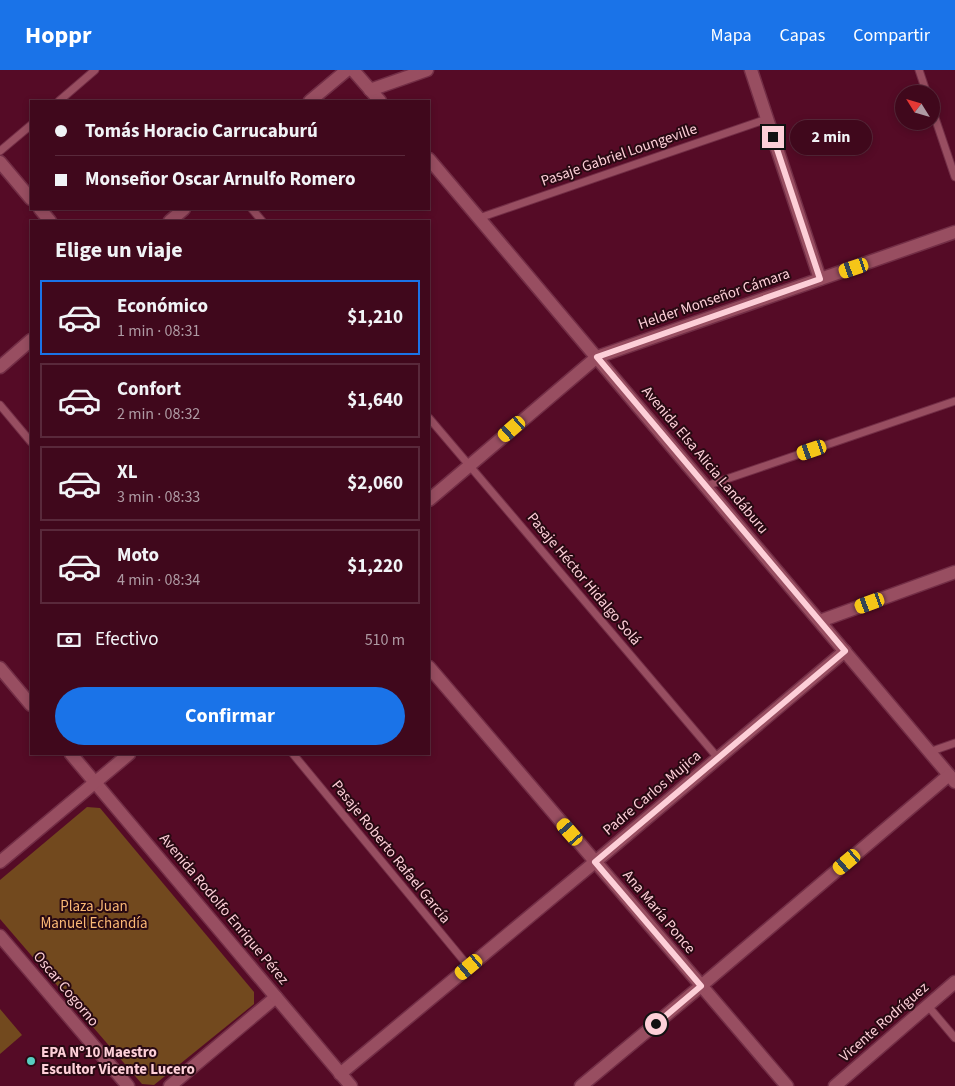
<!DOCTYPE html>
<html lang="es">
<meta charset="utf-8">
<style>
:root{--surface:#40081c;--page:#4b1629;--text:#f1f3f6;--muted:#ae9aa3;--line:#59293b;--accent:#1a73e8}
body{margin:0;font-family:"Source Sans 3",sans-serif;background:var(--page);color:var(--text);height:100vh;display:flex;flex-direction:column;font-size:19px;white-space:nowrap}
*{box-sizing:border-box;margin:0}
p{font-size:16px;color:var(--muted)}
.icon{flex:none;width:28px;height:28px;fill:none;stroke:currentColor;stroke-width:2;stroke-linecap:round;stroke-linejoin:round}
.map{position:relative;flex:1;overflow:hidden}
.sheet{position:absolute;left:30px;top:150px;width:400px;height:535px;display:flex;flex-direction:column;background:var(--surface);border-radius:0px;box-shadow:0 2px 8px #0003,0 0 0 1px var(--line)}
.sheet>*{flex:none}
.banner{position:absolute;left:30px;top:30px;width:400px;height:110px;border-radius:0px;box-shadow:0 2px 8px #0003,0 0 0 1px var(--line);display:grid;align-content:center;height:110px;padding:0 25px;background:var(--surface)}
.needle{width:32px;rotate:307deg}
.fabs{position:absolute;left:895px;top:15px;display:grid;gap:10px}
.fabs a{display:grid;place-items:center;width:45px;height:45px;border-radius:50%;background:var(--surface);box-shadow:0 2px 8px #0003,0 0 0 1px var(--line);font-size:25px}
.end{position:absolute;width:22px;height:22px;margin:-11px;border:6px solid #fdcfd8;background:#111;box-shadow:0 0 0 2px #111}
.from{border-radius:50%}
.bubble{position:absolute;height:35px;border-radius:18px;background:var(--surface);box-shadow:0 2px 8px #0003,0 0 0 1px var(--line);font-size:16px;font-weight:700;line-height:35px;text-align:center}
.car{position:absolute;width:15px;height:30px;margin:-15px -8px;border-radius:6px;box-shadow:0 0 4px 1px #0007;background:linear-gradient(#f5c518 24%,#345 0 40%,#f5c518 0 76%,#345 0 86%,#f5c518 0)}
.banner b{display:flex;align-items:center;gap:18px;height:48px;font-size:19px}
.banner b+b{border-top:1px solid var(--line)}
.banner i{width:12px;height:12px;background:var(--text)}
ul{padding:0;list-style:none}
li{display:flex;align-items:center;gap:15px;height:75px;margin:0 10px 8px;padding:0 15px;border:2px solid var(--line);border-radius:0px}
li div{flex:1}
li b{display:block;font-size:19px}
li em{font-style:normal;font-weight:700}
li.active{border-color:var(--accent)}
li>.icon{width:45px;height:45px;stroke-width:1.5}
h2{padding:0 25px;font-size:22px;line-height:60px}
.pay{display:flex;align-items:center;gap:12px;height:55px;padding:0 25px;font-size:19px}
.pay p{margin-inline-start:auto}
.button{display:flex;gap:10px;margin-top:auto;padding:10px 25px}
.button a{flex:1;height:58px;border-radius:30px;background:var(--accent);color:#fff;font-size:20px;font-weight:700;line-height:58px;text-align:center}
header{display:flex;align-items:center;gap:30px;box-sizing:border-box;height:70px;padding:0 25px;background:var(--accent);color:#fff}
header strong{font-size:24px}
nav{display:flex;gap:28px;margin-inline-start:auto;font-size:18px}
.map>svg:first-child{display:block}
.green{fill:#72491e}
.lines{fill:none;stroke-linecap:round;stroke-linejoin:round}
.service-casing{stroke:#732e46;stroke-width:9}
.minor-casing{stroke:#732e46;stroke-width:15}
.tertiary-casing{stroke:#732e46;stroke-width:15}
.service{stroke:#984e61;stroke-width:7}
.minor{stroke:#984e61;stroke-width:12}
.tertiary{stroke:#984e61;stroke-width:12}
.route{stroke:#fdcfd8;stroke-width:6}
.poi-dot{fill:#58cec0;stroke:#280912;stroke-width:2}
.labels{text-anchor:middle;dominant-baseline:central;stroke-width:4;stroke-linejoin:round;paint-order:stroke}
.street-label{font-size:15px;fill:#fdcfd8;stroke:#280912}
.park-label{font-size:15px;fill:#fbb875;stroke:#280912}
.poi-label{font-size:15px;font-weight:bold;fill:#fdcfd8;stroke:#280912;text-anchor:start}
</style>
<header>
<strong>Hoppr</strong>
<nav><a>Mapa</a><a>Capas</a><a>Compartir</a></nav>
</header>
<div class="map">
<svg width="955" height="1016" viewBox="0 0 955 1016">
<rect width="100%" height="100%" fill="#550b26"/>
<g class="green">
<polygon points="87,737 100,738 254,922 254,934 154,1015 142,1014 0,849 0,810"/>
<polygon points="0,939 22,965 0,984"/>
</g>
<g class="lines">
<g class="service-casing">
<g id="service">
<polyline points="919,0 927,24"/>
<polyline points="59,31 95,0"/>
<polyline points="931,36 955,107"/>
<polyline points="0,81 31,55"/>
<polyline points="252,139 262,151"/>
<polyline points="479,148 767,49"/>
<polyline points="0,335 31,372"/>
<polyline points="429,348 718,688"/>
<polyline points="706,416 955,331"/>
<polyline points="929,682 955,673"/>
<polyline points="293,684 469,897"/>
<polyline points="928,936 955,968"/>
</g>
</g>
<g class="minor-casing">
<g id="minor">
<polyline points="353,0 380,31"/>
<polyline points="751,0 820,209"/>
<polyline points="370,20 427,0"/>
<polyline points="310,31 347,0"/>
<polyline points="429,89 955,712"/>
<polyline points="0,92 31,129"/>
<polyline points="40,139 50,151"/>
<polyline points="170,151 184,139"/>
<polyline points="0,297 31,270"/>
<polyline points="820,551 955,502"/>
<polyline points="429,597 787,1016"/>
<polyline points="0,866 128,1016"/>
<polyline points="340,1004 595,792 845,581"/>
<polyline points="170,1016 276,927"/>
<polyline points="581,1016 701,916 949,705"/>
<polyline points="835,1016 955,912"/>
</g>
</g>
<g class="tertiary-casing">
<g id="tertiary">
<polyline points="429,430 597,287 955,162"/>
<polyline points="0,598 31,635"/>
<polyline points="71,684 351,1016"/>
<polyline points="0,792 129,684"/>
</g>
</g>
<use href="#service" class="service"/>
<use href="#minor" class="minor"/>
<use href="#tertiary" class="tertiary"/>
</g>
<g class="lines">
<polyline class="route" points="656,954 701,916 595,792 845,581 597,287 820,209 773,67"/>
</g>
<circle class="poi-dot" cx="31" cy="991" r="5"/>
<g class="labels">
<g class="street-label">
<text transform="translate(619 85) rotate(-19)">Pasaje Gabriel Loungeville</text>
<text transform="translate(714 229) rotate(-19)">Helder Monseñor Cámara</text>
<text transform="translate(705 390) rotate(50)">Avenida Elsa Alicia Landáburu</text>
<text transform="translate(584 509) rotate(50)">Pasaje Héctor Hidalgo Solá</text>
<text transform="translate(652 723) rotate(-40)">Padre Carlos Mujica</text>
<text transform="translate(391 782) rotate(51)">Pasaje Roberto Rafael García</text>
<text transform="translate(224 839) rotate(50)">Avenida Rodolfo Enrique Pérez</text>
<text transform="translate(659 842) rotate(50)">Ana María Ponce</text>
<text transform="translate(66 919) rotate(50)">Oscar Cogorno</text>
<text transform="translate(884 952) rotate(-41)">Vicente Rodríguez</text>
</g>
<g class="park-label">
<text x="94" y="836">Plaza Juan<tspan x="94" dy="17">Manuel Echandía</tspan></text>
</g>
<g class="poi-label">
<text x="41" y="982">EPA Nº10 Maestro<tspan x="41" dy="17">Escultor Vicente Lucero</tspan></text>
</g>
</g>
</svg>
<div class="fabs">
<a><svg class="needle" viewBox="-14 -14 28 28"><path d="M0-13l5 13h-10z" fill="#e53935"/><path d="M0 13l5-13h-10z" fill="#ae9aa3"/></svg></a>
</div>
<i class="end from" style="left:656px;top:954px"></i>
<i class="end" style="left:773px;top:67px"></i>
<div class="bubble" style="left:790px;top:50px;width:82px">2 min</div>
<i class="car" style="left:854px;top:198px;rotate:251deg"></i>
<i class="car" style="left:512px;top:359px;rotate:229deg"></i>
<i class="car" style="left:812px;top:380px;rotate:251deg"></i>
<i class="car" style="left:870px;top:533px;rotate:250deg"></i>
<i class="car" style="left:570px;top:762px;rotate:319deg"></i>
<i class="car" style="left:847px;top:792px;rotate:230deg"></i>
<i class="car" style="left:469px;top:897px;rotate:230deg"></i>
<div class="banner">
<b><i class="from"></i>Tomás Horacio Carrucaburú</b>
<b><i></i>Monseñor Oscar Arnulfo Romero</b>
</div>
<section class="sheet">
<h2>Elige un viaje</h2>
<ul>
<li class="active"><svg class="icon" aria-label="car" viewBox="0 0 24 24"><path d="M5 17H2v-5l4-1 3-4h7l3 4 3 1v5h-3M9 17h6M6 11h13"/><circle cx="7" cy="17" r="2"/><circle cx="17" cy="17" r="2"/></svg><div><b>Económico</b><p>1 min · 08:31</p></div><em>$1,210</em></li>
<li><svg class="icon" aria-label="car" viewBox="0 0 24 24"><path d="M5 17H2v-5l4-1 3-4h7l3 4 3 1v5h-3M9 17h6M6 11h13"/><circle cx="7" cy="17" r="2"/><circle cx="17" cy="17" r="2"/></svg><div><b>Confort</b><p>2 min · 08:32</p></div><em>$1,640</em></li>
<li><svg class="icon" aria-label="car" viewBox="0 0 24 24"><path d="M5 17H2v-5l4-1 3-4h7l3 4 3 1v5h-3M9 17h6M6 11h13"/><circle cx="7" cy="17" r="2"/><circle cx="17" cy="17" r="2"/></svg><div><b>XL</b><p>3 min · 08:33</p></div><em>$2,060</em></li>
<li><svg class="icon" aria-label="car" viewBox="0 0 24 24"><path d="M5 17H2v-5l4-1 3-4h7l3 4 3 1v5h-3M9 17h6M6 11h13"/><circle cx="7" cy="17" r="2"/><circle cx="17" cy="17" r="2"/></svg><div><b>Moto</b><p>4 min · 08:34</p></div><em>$1,220</em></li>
</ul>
<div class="pay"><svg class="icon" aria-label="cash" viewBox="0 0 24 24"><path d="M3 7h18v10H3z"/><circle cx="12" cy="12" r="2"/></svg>Efectivo<p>510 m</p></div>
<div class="button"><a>Confirmar</a></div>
</section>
</div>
